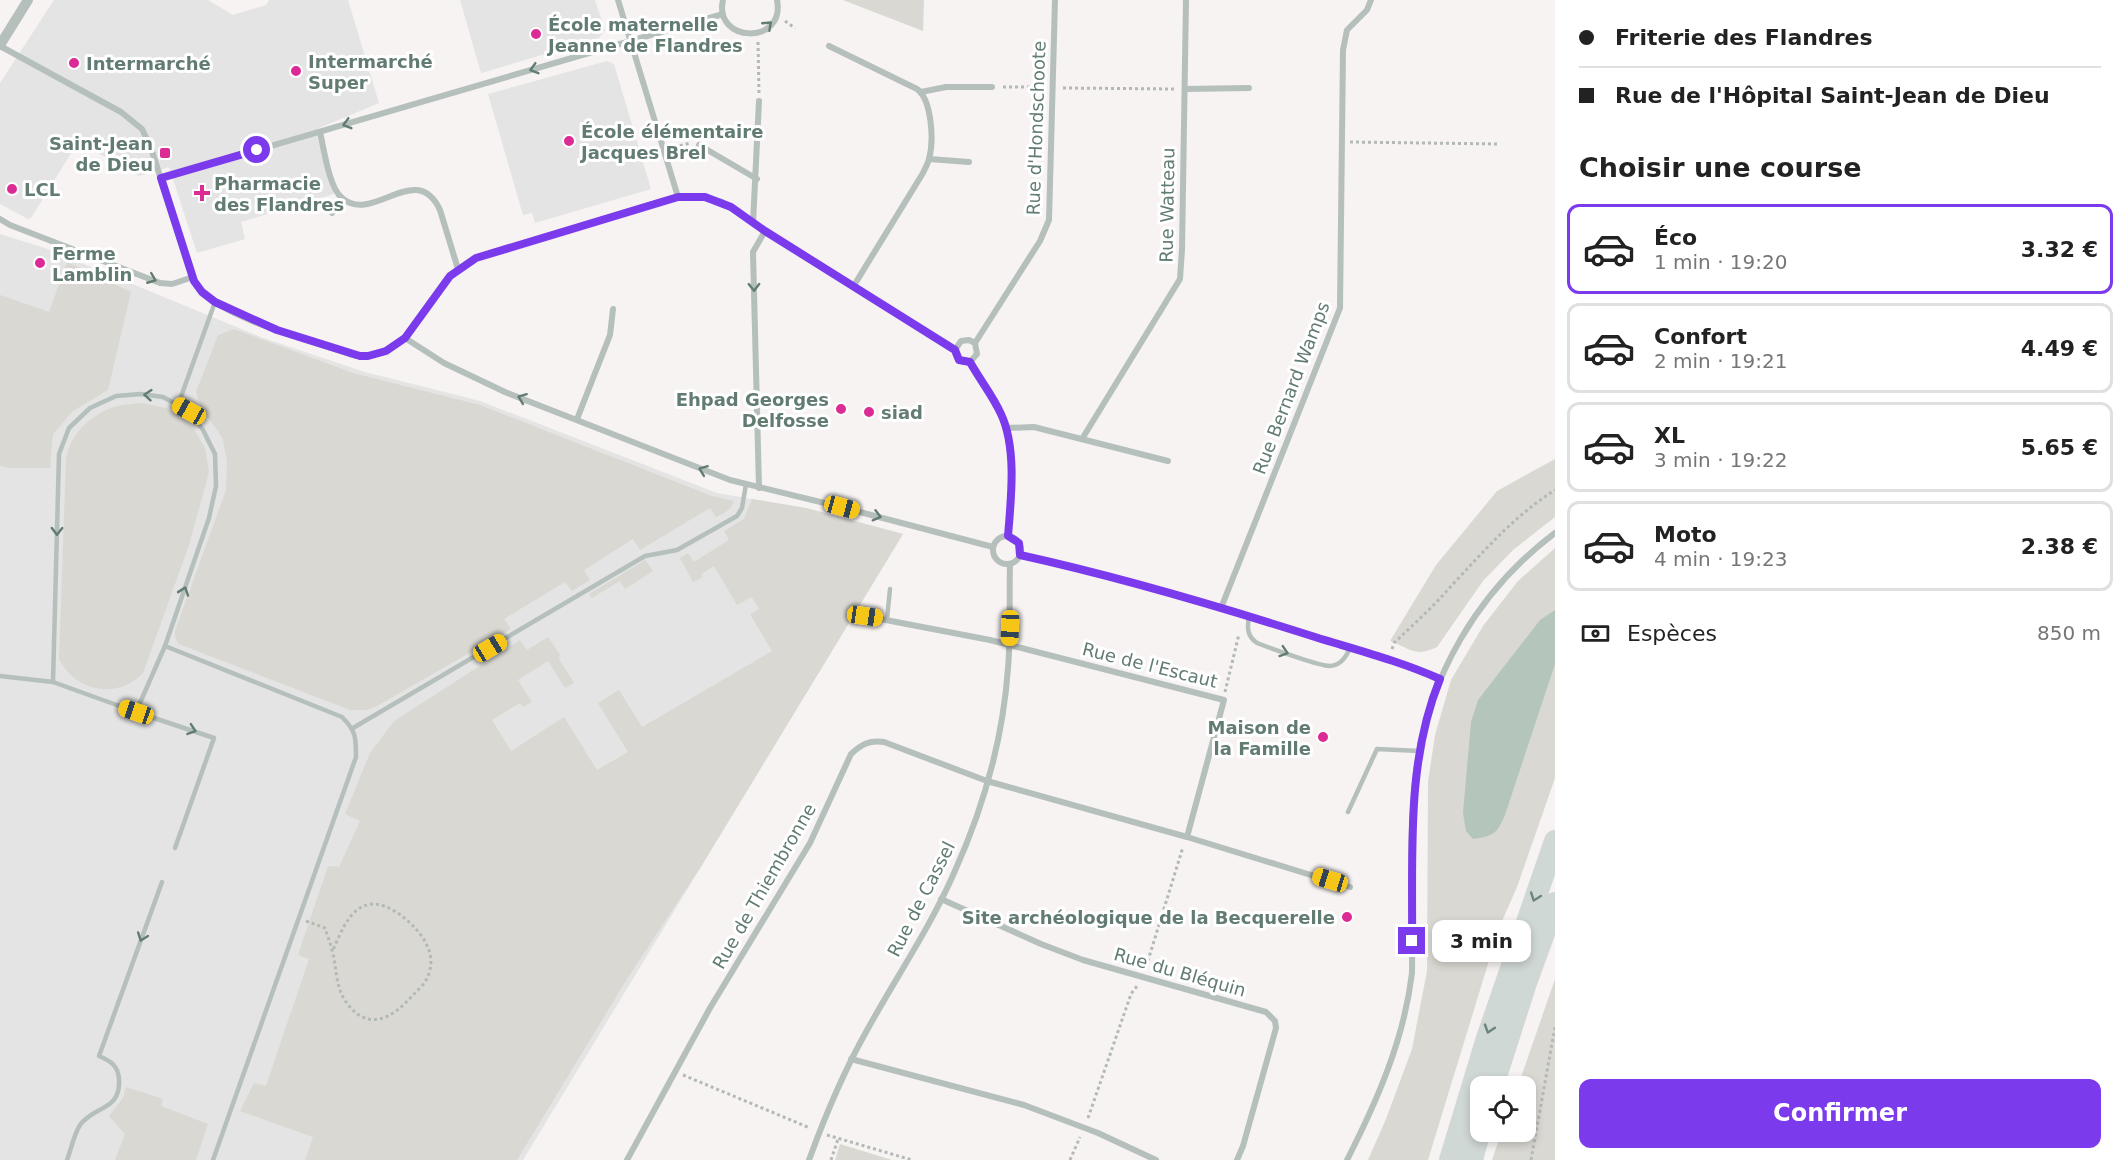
<!DOCTYPE html>
<html lang="fr">
<meta charset="utf-8">
<style>
:root{--surface:#fff;--page:#f6f6f6;--text:#222;--muted:#767676;--line:#e0e0e0;--accent:#7c3aed}
body{margin:0;font-family:"DejaVu Sans",sans-serif;background:var(--page);color:var(--text);height:100vh;display:flex;flex-direction:column;font-size:22px;white-space:nowrap}
*{box-sizing:border-box;margin:0}
p{font-size:20px;color:var(--muted)}
.icon{flex:none;width:33px;height:33px;fill:none;stroke:currentColor;stroke-width:2;stroke-linecap:round;stroke-linejoin:round}
.map{position:relative;flex:1;overflow:hidden}
.side{display:flex;flex-direction:column;background:var(--surface);width:570px}
.side>*{flex:none}
.top-card{display:grid;align-content:center;height:132px;padding:0 24px;background:var(--surface)}
.controls{position:absolute;left:1470px;top:1076px;display:grid;gap:12px}
.controls a{display:grid;place-items:center;width:66px;height:66px;border-radius:12px;background:var(--surface);box-shadow:0 3px 9px #0003;font-size:30px}
.end{position:absolute;width:27px;height:27px;margin:-14px;border:8px solid #7c3aed;background:#fff;box-shadow:0 0 0 3px #fff}
.from{border-radius:50%}
.bubble{position:absolute;height:42px;border-radius:12px;background:var(--surface);box-shadow:0 3px 9px #0003;font-size:20px;font-weight:800;line-height:42px;text-align:center}
.car{position:absolute;width:18px;height:36px;margin:-18px -9px;border-radius:8px;box-shadow:0 0 4px 2px #0007;background:linear-gradient(#f5c518 24%,#345 0 40%,#f5c518 0 76%,#345 0 86%,#f5c518 0)}
.top-card b{display:flex;align-items:center;gap:21px;height:57px;font-size:22px}
.top-card b+b{border-top:2px solid var(--line)}
.top-card i{width:15px;height:15px;background:var(--text)}
ul{padding:0;list-style:none}
li{display:flex;align-items:center;gap:18px;height:90px;margin:0 12px 9px;padding:0 12px;border:3px solid var(--line);border-radius:12px}
li div{flex:1}
li b{display:block;font-size:22px}
li em{font-style:normal;font-weight:800}
li.current{border-color:var(--accent)}
li>.icon{width:54px;height:54px;stroke-width:1.5}
h2{padding:0 24px;font-size:27px;line-height:72px}
.pay{display:flex;align-items:center;gap:15px;height:66px;padding:0 24px;font-size:22px}
.pay p{margin-inline-start:auto}
.cta{display:flex;gap:12px;margin-top:auto;padding:12px 24px}
.cta a{flex:1;height:69px;border-radius:12px;background:var(--accent);color:#fff;font-size:24px;font-weight:800;line-height:69px;text-align:center}
main{display:flex;flex:1;min-height:0}
.map>svg:first-child{display:block}
.built{fill:#e3e4e3}
.green{fill:#dad8d2}
.water{fill:#b4c5bb}
.lines{fill:none;stroke-linecap:round;stroke-linejoin:round}
.path{stroke:#b3b9b7;stroke-width:3;stroke-dasharray:3 3;stroke-linecap:butt}
.service{stroke:#b5bfbb;stroke-width:4.5}
.minor{stroke:#b5bfbb;stroke-width:6}
.tertiary{stroke:#b5bfbb;stroke-width:10}
.trunk{stroke:#d0d8d5;stroke-width:22}
.oneway{stroke:#627c72}
.oneway2{stroke:#6d857c}
.route{stroke:#7c3aed;stroke-width:8}
.poi-dot{fill:#dd2b96;stroke:#fff;stroke-width:2}
.labels{text-anchor:middle;dominant-baseline:central;stroke-width:6;stroke-linejoin:round;paint-order:stroke}
.poi-label{font-size:18px;font-weight:bold;fill:#627c72;stroke:#fff;text-anchor:start}
.street-label{font-size:18px;fill:#627c72;stroke:#fff}
</style>
<main>
<div class="map">
<svg width="1555" height="1160" viewBox="0 0 1555 1160">
<rect width="100%" height="100%" fill="#f6f3f2"/>
<g class="built">
<polygon points="54,0 208,0 233,15 266,5 269,0 348,0 379,103 317,129 334,194 241,222 245,239 197,253 169,167 139,176 78,142 31,218 28,219 0,204 0,83"/>
<polygon points="460,0 595,0 605,30 599,38 481,73"/>
<polygon points="607,61 614,64 651,189 535,223 532,213 523,215 488,94"/>
<polygon points="0,234 45,248 263,338 365,372 480,401 717,493 806,508 903,534 523,1160 0,1160"/>
</g>
<g class="green">
<polygon points="843,0 924,0 923,31"/>
<polygon points="67,262 131,292 108,390 73,411 53,434 50,468 10,468 0,466 0,295 49,312"/>
<path d="M234,329L353,373L480,405L712,496L734,501C731,510 725,513 716,517L710,508L640,550L633,539L584,570L590,580L572,591L565,582L504,619L511,629L377,706L367,710H350L179,644L175,637V631L226,490L227,461L223,440L218,431L202,410L196,392L218,335Z"/>
<path d="M142,403L166,408L182,417L195,431L205,448L209,472L189,545L143,673C117,700 76,692 59,659L66,460C69,434 93,412 118,406C125,404 134,404 142,403Z"/>
<path d="M1555,459V517L1513,550L1483,581L1437,647C1414,658 1410,648 1390,641L1436,565L1497,491Z"/>
<polygon points="752,499 806,508 903,534 702,865 627,979 517,1160 305,1160 313,1137 240,1111 254,1083 266,1086 309,959 298,955 328,866 339,867 360,821 345,814 370,753 394,721 520,640 527,650 548,637 560,655 559,659 574,683 565,688 548,661 518,680 532,702 523,707 520,703 492,720 511,751 564,717 597,770 628,752 598,703 619,690 642,727 772,651 750,614 759,609 752,597 737,605 714,566 701,574 703,577 693,582 680,558 688,553 694,562 729,540 724,531 744,519"/>
<polygon points="1555,548 1555,778 1517,887 1499,928 1428,1160 1368,1160 1386,1119 1412,1049 1427,971 1428,782 1435,735 1451,680 1483,626 1518,581"/>
<polygon points="645,560 653,571 625,589 620,581 592,598 589,594"/>
<polygon points="1555,979 1555,1160 1492,1160 1502,1131 1526,1131 1526,1086 1518,1086"/>
<polygon points="126,1087 163,1099 161,1106 208,1124 196,1160 115,1160 125,1134 109,1116 123,1098"/>
<polygon points="840,1144 892,1160 835,1160"/>
</g>
<path class="water" d="M1555,610V664L1505,815C1497,834 1493,836 1473,839L1466,831L1463,813L1471,722L1478,700L1540,620Z"/>
<g class="lines">
<g class="path">
<polyline points="785,21 795,28"/>
<polyline points="758,42 759,93"/>
<polyline points="1003,87 1044,87"/>
<polyline points="1063,88 1176,89"/>
<polyline points="1350,142 1499,144"/>
<polyline points="674,147 691,143"/>
<path d="M1392,649L1394,643C1414,624 1435,605 1453,584C1486,549 1514,516 1555,490"/>
<polyline points="1225,692 1239,634"/>
<path d="M306,921L325,928C327,935 330,942 332,950C337,968 335,986 346,1002C368,1033 393,1018 413,995C419,989 427,982 429,973C435,956 426,940 415,928C406,918 394,909 381,905C353,898 342,930 333,950"/>
<polyline points="1146,967 1183,847"/>
<polyline points="683,1075 810,1128"/>
<polyline points="1088,1118 1131,994 1137,986"/>
<polyline points="827,1135 912,1160"/>
<polyline points="831,1160 838,1139"/>
<polyline points="1070,1160 1080,1137"/>
<polyline points="1531,1160 1555,1027"/>
</g>
<g class="service">
<polyline points="178,405 215,302"/>
<path d="M1249,616C1247,628 1247,636 1257,643C1270,648 1319,666 1330,666C1341,665 1346,657 1350,648"/>
<polyline points="887,619 890,589"/>
<path d="M0,676L53,682L136,712L165,646L342,717C356,731 356,737 356,757L213,1160"/>
<polyline points="53,682 59,454 69,428 90,408 116,396 141,394 163,397 189,411 203,430 215,454 216,486 209,518 165,646"/>
<polyline points="136,712 214,738 175,848"/>
<polyline points="353,728 645,556 677,550 737,516 742,508 746,484"/>
<polyline points="1348,812 1377,749 1419,751"/>
<path d="M67,1160C71,1150 74,1134 80,1125C95,1105 121,1111 119,1079C118,1066 111,1061 99,1056L162,882"/>
</g>
<g class="minor">
<polyline points="618,0 678,197"/>
<path d="M723,0C713,43 786,46 777,0"/>
<path d="M0,46L121,112L142,129L151,148L190,270C193,277 195,284 200,290C228,320 312,341 352,355C372,359 389,351 405,338L450,276L476,258L662,201L678,197L695,196L722,202L765,231L955,350C955,359 961,363 970,362L977,354L975,343L969,340L961,341L955,350"/>
<path d="M829,46L917,89C932,100 934,141 929,159C928,164 925,168 923,173L853,287"/>
<polyline points="1185,89 1249,88"/>
<polyline points="921,92 946,87 992,87"/>
<path d="M320,132C324,149 329,188 342,198C373,225 416,159 440,210L458,269"/>
<polyline points="699,145 757,179"/>
<polyline points="929,159 969,162"/>
<polyline points="161,178 723,14"/>
<polyline points="332,213 342,198"/>
<polyline points="0,219 10,225 160,283 172,284 193,277"/>
<polyline points="753,223 759,101"/>
<polyline points="405,338 444,363 505,392 730,480 841,507 993,547"/>
<polyline points="975,343 1040,241 1049,220 1055,0"/>
<path d="M970,362C980,379 993,396 1001,415C1017,449 1011,499 1008,536"/>
<polyline points="577,419 610,335 613,309"/>
<polyline points="1006,428 1034,427 1168,461"/>
<polyline points="1082,439 1180,279 1182,249 1186,0"/>
<polyline points="759,488 753,252 765,231"/>
<circle cx="1007" cy="550" r="14"/>
<path d="M1020,555C1118,576 1215,605 1311,635C1354,649 1399,660 1440,679"/>
<polyline points="1221,608 1340,308 1343,50 1347,30 1367,10 1371,0"/>
<polyline points="1187,837 1350,887"/>
<polyline points="941,899 1041,944 1083,960 1266,1012 1275,1021 1276,1028 1243,1146 1237,1160"/>
<polyline points="851,1059 1024,1105 1098,1133 1156,1160"/>
<path d="M627,1160L710,1008L810,843L851,754C862,744 869,740 884,742L987,781L1187,837L1224,700L990,640L865,616"/>
<path d="M809,1160C825,1116 843,1073 866,1032C895,979 930,928 954,873C983,809 1003,739 1008,668C1011,633 1009,599 1010,564"/>
<path d="M1347,1160C1377,1101 1404,1040 1412,973C1413,906 1408,838 1416,772C1427,677 1479,590 1555,533"/>
</g>
<polyline class="tertiary" points="0,45 28,0"/>
<g class="trunk">
<polyline points="1493,1086 1526,983 1555,903"/>
<polyline points="1450,1160 1487,1038 1555,841"/>
<polyline points="1472,1160 1480,1130"/>
</g>
</g>
<defs><path id="oneway-chevron" d="M-2-3.5L2.5 0L-2 3.5" fill="none" stroke-width="1.6" stroke-linecap="round" stroke-linejoin="round" transform="scale(1.5)"/></defs>
<g class="oneway">
<use href="#oneway-chevron" transform="translate(768 25) rotate(-43)"/>
<use href="#oneway-chevron" transform="translate(534 69) rotate(164)"/>
<use href="#oneway-chevron" transform="translate(347 124) rotate(164)"/>
<use href="#oneway-chevron" transform="translate(152 279) rotate(22)"/>
<use href="#oneway-chevron" transform="translate(754 287) rotate(89)"/>
<use href="#oneway-chevron" transform="translate(148 395) rotate(-175)"/>
<use href="#oneway-chevron" transform="translate(522 398) rotate(-159)"/>
<use href="#oneway-chevron" transform="translate(703 470) rotate(-159)"/>
<use href="#oneway-chevron" transform="translate(877 516) rotate(15)"/>
<use href="#oneway-chevron" transform="translate(57 531) rotate(91)"/>
<use href="#oneway-chevron" transform="translate(184 591) rotate(-71)"/>
<use href="#oneway-chevron" transform="translate(1284 652) rotate(18)"/>
<use href="#oneway-chevron" transform="translate(192 730) rotate(19)"/>
<use href="#oneway-chevron" transform="translate(142 937) rotate(110)"/>
</g>
<g class="oneway2">
<use href="#oneway-chevron" transform="translate(1535 897) rotate(110)"/>
<use href="#oneway-chevron" transform="translate(1489 1029) rotate(108)"/>
</g>
<g class="lines">
<path class="route" d="M257,150L161,178L194,281L202,292L215,302L277,330L360,356H368L386,351L405,338L450,276L476,258L678,197H705L731,207L765,231L955,350L959,360L970,362C980,380 993,396 1001,414C1017,448 1011,499 1008,536L1019,543L1020,555C1120,577 1218,606 1315,637C1357,650 1400,661 1440,679C1406,762 1413,853 1412,941"/>
</g>
<g class="poi-dot">
<circle cx="536" cy="34" r="6"/>
<circle cx="74" cy="63" r="6"/>
<circle cx="296" cy="71" r="6"/>
<circle cx="569" cy="141" r="6"/>
<rect x="159" y="147" width="12" height="12" rx="3"/>
<circle cx="12" cy="189" r="6"/>
<path d="M199 184h6v6h6v6h-6v6h-6v-6h-6v-6h6z"/>
<circle cx="40" cy="263" r="6"/>
<circle cx="841" cy="409" r="6"/>
<circle cx="869" cy="412" r="6"/>
<circle cx="1323" cy="737" r="6"/>
<circle cx="1347" cy="917" r="6"/>
</g>
<g class="labels">
<g class="poi-label">
<text x="548" y="24">École maternelle<tspan x="548" dy="21">Jeanne de Flandres</tspan></text>
<text x="308" y="61">Intermarché<tspan x="308" dy="21">Super</tspan></text>
<text x="86" y="63">Intermarché</text>
<text x="581" y="131">École élémentaire<tspan x="581" dy="21">Jacques Brel</tspan></text>
<text x="153" y="143" text-anchor="end">Saint-Jean<tspan x="153" dy="21">de Dieu</tspan></text>
<text x="214" y="183">Pharmacie<tspan x="214" dy="21">des Flandres</tspan></text>
<text x="24" y="189">LCL</text>
<text x="52" y="253">Ferme<tspan x="52" dy="21">Lamblin</tspan></text>
<text x="829" y="399" text-anchor="end">Ehpad Georges<tspan x="829" dy="21">Delfosse</tspan></text>
<text x="881" y="412">siad</text>
<text x="1311" y="727" text-anchor="end">Maison de<tspan x="1311" dy="21">la Famille</tspan></text>
<text x="1335" y="917" text-anchor="end">Site archéologique de la Becquerelle</text>
</g>
<g class="street-label">
<text transform="translate(1036 128) rotate(-88)">Rue d'Hondschoote</text>
<text transform="translate(1167 205) rotate(-89)">Rue Watteau</text>
<text transform="translate(1291 388) rotate(-69)">Rue Bernard Wamps</text>
<text transform="translate(1150 665) rotate(14)">Rue de l'Escaut</text>
<text transform="translate(764 886) rotate(-60)">Rue de Thiembronne</text>
<text transform="translate(921 899) rotate(-63)">Rue de Cassel</text>
<text transform="translate(1180 972) rotate(16)">Rue du Bléquin</text>
</g>
</g>
</svg>
<div class="controls">
<a><svg class="icon" aria-label="locate" viewBox="0 0 24 24"><circle cx="12" cy="12" r="6"/><path d="M12 2v4M12 18v4M2 12h4M18 12h4"/></svg></a>
</div>
<i class="end from" style="left:257px;top:150px"></i>
<i class="end" style="left:1412px;top:941px"></i>
<div class="bubble" style="left:1432px;top:920px;width:99px">3 min</div>
<i class="car" style="left:189px;top:411px;rotate:299deg"></i>
<i class="car" style="left:842px;top:507px;rotate:105deg"></i>
<i class="car" style="left:865px;top:616px;rotate:98deg"></i>
<i class="car" style="left:1010px;top:628px;rotate:182deg"></i>
<i class="car" style="left:490px;top:648px;rotate:59deg"></i>
<i class="car" style="left:136px;top:712px;rotate:289deg"></i>
<i class="car" style="left:1330px;top:880px;rotate:287deg"></i>
</div>
<section class="side">
<div class="top-card">
<b><i class="from"></i>Friterie des Flandres</b>
<b><i></i>Rue de l'Hôpital Saint-Jean de Dieu</b>
</div>
<h2>Choisir une course</h2>
<ul>
<li class="current"><svg class="icon" aria-label="car" viewBox="0 0 24 24"><path d="M5 17H2v-5l4-1 3-4h7l3 4 3 1v5h-3M9 17h6M6 11h13"/><circle cx="7" cy="17" r="2"/><circle cx="17" cy="17" r="2"/></svg><div><b>Éco</b><p>1 min · 19:20</p></div><em>3.32 €</em></li>
<li><svg class="icon" aria-label="car" viewBox="0 0 24 24"><path d="M5 17H2v-5l4-1 3-4h7l3 4 3 1v5h-3M9 17h6M6 11h13"/><circle cx="7" cy="17" r="2"/><circle cx="17" cy="17" r="2"/></svg><div><b>Confort</b><p>2 min · 19:21</p></div><em>4.49 €</em></li>
<li><svg class="icon" aria-label="car" viewBox="0 0 24 24"><path d="M5 17H2v-5l4-1 3-4h7l3 4 3 1v5h-3M9 17h6M6 11h13"/><circle cx="7" cy="17" r="2"/><circle cx="17" cy="17" r="2"/></svg><div><b>XL</b><p>3 min · 19:22</p></div><em>5.65 €</em></li>
<li><svg class="icon" aria-label="car" viewBox="0 0 24 24"><path d="M5 17H2v-5l4-1 3-4h7l3 4 3 1v5h-3M9 17h6M6 11h13"/><circle cx="7" cy="17" r="2"/><circle cx="17" cy="17" r="2"/></svg><div><b>Moto</b><p>4 min · 19:23</p></div><em>2.38 €</em></li>
</ul>
<div class="pay"><svg class="icon" aria-label="cash" viewBox="0 0 24 24"><path d="M3 7h18v10H3z"/><circle cx="12" cy="12" r="2"/></svg>Espèces<p>850 m</p></div>
<div class="cta"><a>Confirmer</a></div>
</section>
</main>
